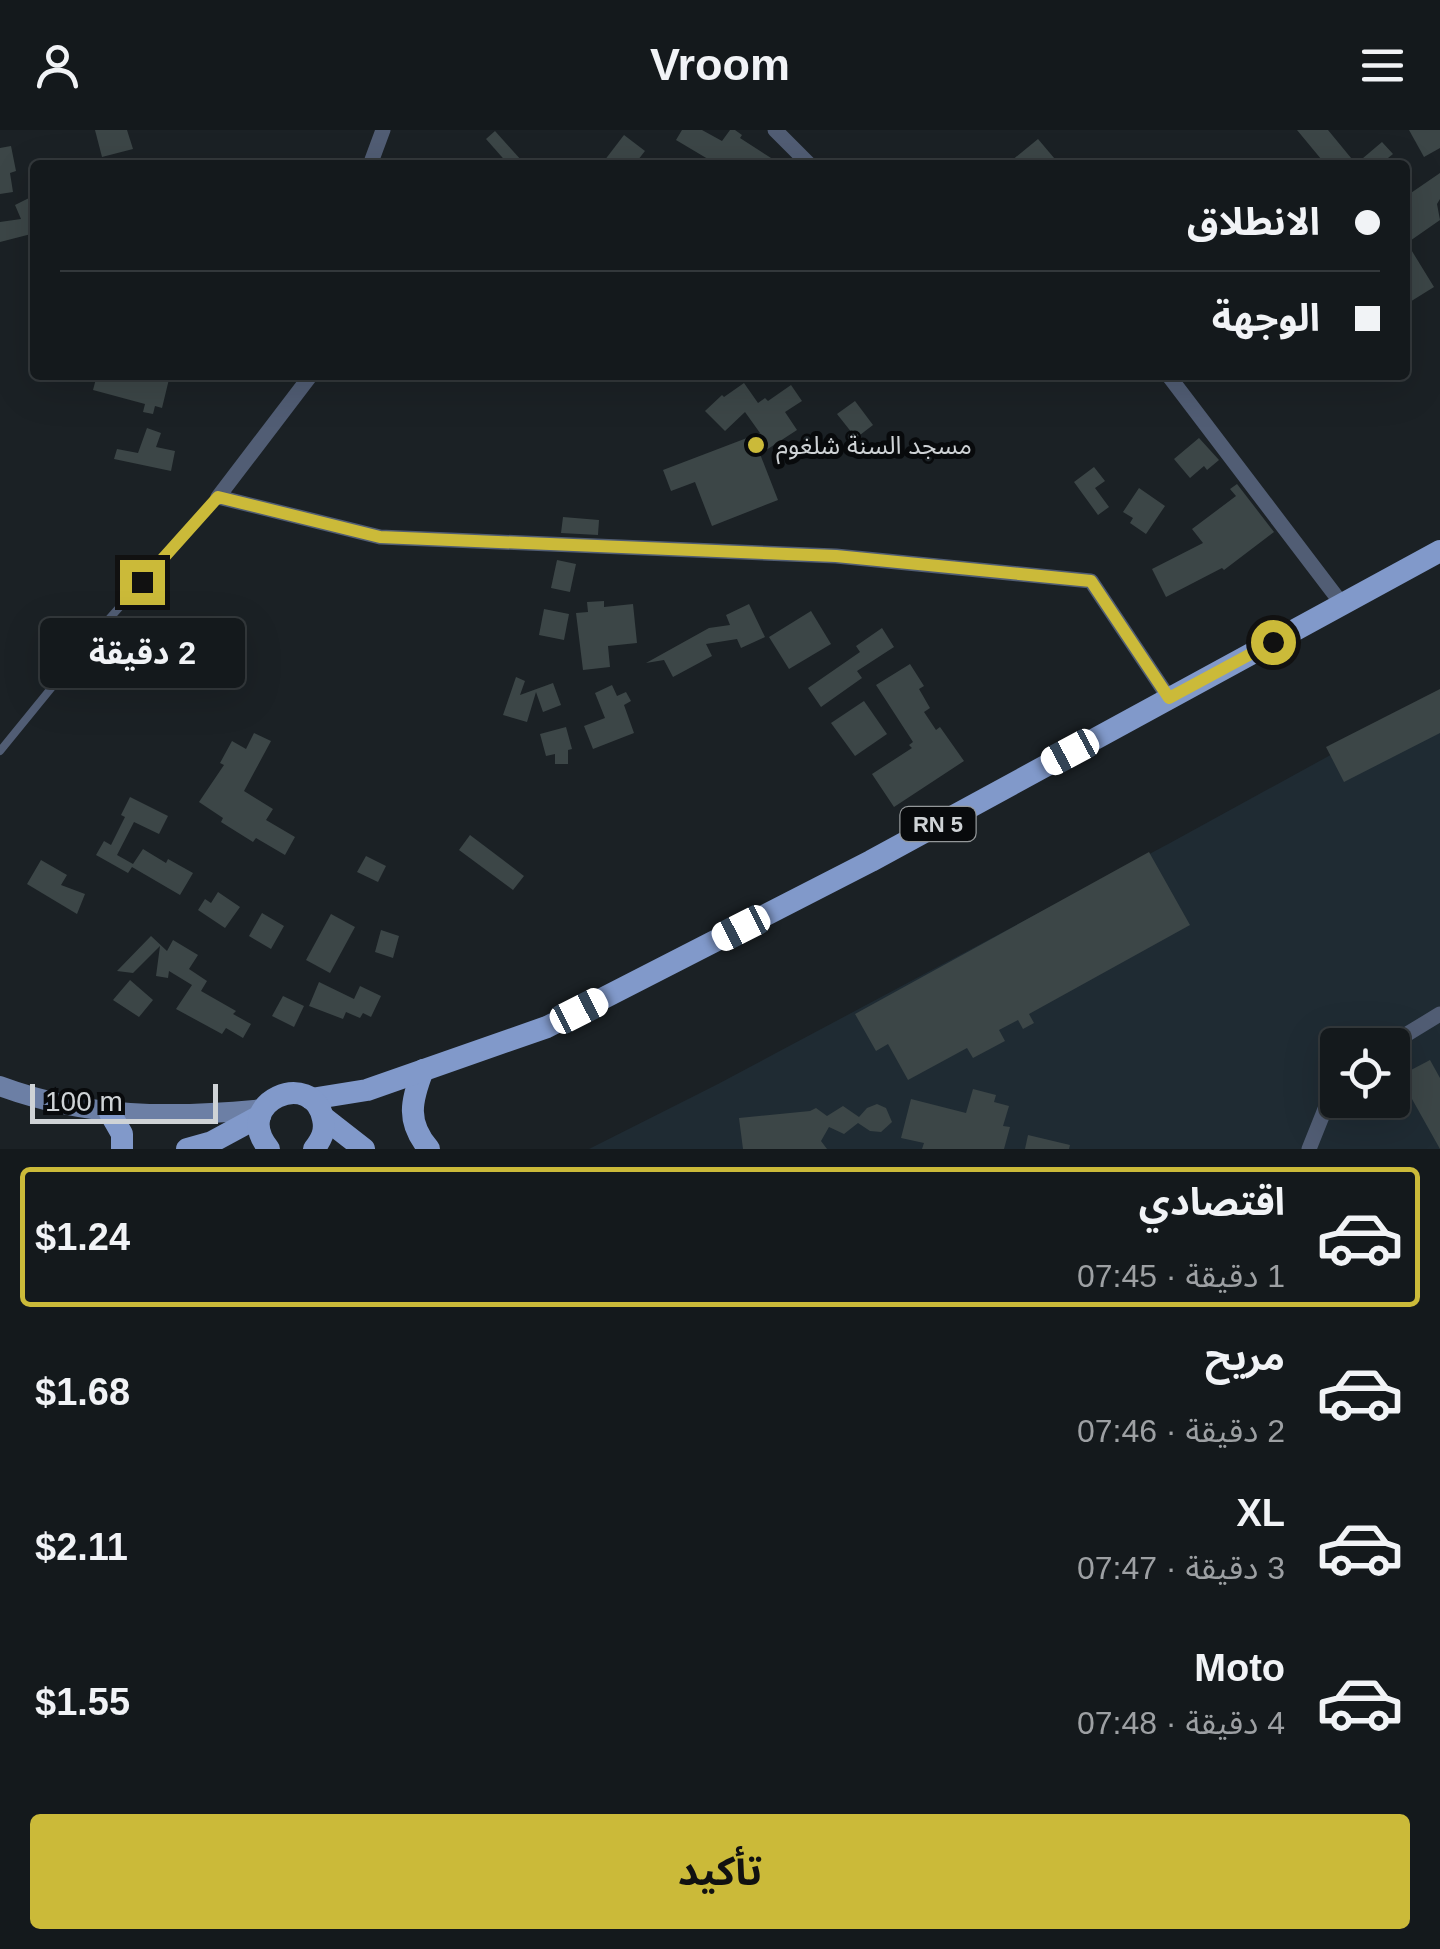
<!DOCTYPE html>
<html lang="ar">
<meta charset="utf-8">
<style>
:root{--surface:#14191c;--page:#1d2225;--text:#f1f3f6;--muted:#9da0a3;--line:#33383b;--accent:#cbba39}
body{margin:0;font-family:Helvetica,"Noto Sans Arabic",sans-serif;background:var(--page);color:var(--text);direction:rtl;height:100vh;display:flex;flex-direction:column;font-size:38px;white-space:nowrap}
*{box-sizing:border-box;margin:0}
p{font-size:32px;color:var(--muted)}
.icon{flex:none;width:55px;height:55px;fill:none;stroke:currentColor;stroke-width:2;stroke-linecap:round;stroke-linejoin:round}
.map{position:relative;height:1019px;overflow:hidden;direction:ltr}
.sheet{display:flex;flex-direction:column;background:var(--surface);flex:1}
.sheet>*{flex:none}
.guide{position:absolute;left:30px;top:30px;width:1380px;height:220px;border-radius:10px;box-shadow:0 10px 40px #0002,0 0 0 2px var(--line);direction:rtl;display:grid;align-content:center;height:220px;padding:0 30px;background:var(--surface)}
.fabs{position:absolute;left:1320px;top:898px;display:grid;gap:20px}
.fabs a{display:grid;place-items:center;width:90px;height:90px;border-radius:10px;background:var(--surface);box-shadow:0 10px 40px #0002,0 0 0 2px var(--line);font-size:50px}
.scale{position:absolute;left:30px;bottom:25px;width:188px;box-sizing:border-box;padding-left:10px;border:5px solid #cfd3d6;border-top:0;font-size:28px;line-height:35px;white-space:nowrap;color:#cfd3d6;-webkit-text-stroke:8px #080a0c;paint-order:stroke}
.end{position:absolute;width:45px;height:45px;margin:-22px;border:12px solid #cbba39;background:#111;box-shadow:0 0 0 5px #111}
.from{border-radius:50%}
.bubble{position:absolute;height:70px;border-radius:10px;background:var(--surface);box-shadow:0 10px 40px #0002,0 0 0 2px var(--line);font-size:32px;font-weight:700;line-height:70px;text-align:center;direction:rtl}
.car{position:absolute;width:30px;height:60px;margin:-30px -15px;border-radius:12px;box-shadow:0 0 8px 2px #0007;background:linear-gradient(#fff 24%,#345 0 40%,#fff 0 76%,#345 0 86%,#fff 0)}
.guide b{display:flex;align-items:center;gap:35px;height:95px;font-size:38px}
.guide b+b{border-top:2px solid var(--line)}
.guide i{width:25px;height:25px;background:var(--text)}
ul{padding:18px 0 0;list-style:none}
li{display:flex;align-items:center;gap:30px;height:140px;margin:0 20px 15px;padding:0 10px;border:5px solid transparent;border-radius:10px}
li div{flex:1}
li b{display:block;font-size:38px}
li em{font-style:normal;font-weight:700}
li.active{border-color:var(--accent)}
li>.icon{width:90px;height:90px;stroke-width:1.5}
.button{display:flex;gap:20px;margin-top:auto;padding:20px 30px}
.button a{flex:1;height:115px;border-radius:10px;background:var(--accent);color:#111;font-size:40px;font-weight:700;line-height:115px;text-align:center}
header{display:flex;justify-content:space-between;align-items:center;height:130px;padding:0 30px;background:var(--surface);font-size:45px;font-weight:700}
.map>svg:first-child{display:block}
.built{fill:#1f2b33;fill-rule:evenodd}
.building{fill:#3c4647}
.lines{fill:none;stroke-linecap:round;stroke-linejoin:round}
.service{stroke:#515d74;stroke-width:8}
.minor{stroke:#515d74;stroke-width:15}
.secondary{stroke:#6c7fa5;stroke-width:20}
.primary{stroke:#8199ca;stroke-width:22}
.route{stroke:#cbba39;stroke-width:12}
.poi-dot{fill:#cbba39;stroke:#080a0c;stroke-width:4}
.labels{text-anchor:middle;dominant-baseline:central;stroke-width:10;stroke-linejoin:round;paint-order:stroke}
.shield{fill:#080a0c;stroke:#939799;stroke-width:2.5}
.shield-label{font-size:22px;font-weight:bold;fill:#cfd3d6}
.poi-label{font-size:25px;fill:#cfd3d6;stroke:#080a0c;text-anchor:start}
</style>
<header><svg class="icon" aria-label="menu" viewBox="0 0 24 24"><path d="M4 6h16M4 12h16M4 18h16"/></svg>Vroom<svg class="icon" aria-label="person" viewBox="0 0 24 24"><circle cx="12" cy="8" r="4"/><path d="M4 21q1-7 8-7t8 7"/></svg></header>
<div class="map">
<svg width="1440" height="1019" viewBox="0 0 1440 1019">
<rect width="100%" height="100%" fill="#1b2125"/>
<path class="built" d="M1440,565V1019H589L718,954L1170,713ZM1338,915H1392V970H1338Z"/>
<g class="building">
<polygon points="95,0 127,0 133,19 102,27"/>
<polygon points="682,0 702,0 722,11 730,0 735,0 742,5 740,8 782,35 718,35 676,10"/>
<polygon points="1297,0 1328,0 1356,34 1382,12 1393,24 1388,28 1394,35 1326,35"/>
<polygon points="1409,0 1440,0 1440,18 1424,27"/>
<polygon points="495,1 522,31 517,35 509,35 486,9"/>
<polygon points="624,5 645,21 634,35 601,35"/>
<polygon points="1038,9 1060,35 1006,35"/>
<polygon points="11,16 16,41 10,43 13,62 0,64 0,18"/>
<polygon points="1440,43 1440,69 1437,74 1440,90 1407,113 1434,157 1405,175 1405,67"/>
<polygon points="35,65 35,103 0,112 0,92 21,89 15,75"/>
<polygon points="97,245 131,245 154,251 155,245 170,245 162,278 155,276 153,284 143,282 145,274 93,260"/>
<polygon points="744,253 758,273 765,268 768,271 791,255 802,271 785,282 797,300 760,324 778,370 712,396 695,352 671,361 663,340 760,303 745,282 725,301 705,281 722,265 724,267"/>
<polygon points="855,271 873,295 856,308 837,284"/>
<polygon points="147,298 161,303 156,317 175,321 171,341 114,329 117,319 138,323"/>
<polygon points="1199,308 1219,330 1207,340 1204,336 1190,348 1174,329"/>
<polygon points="1094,337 1105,351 1095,358 1109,377 1098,385 1074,352"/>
<polygon points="1237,354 1274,402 1224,440 1222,438 1166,467 1152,439 1203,413 1192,399 1236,366 1230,359"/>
<polygon points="1139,358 1165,376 1146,404 1130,393 1133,388 1123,382"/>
<polygon points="563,387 599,390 598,405 561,403"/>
<polygon points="557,430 576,434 570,462 551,458"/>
<polygon points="604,471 604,477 633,474 637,513 608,516 610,537 583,540 576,483 588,482 587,472"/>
<polygon points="749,474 765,507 741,518 737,509 706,514 712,526 673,547 664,530 646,533 709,498 730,495 726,485"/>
<polygon points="544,479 569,484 564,510 539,505"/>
<polygon points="811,481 831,514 789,539 769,507"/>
<polygon points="882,498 894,517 857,541 862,548 821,577 808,558 860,522 856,516"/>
<polygon points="910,534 924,556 919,559 930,578 924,582 936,600 940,597 964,631 894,677 872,644 912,618 909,615 913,612 876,555"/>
<polygon points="516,547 525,551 520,565 553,553 561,575 543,582 536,562 527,592 503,585"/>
<polygon points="612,555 617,566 626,562 631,571 624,575 634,603 593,619 584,596 605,588 595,563"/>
<polygon points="1440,559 1440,603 1344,652 1326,617"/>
<polygon points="864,571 887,604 855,626 831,593"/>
<polygon points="566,597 572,619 568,620 568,634 555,634 555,624 546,626 540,604"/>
<polygon points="254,603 271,611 244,661 273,679 266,690 295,707 285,725 256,708 253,712 221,692 223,688 199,672 224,635 220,633 232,611 246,619"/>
<polygon points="130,667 168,686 159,704 134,692 117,725 133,734 143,719 166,733 168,729 193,743 180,765 132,737 128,743 96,725 104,711 111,715 125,687 121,685"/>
<polygon points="470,705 524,746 513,760 459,720"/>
<polygon points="1149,722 1190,795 1029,884 1034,893 1023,899 1018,890 999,900 1005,911 973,928 967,918 908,950 888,914 876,921 855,884"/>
<polygon points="366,726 386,736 378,752 357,742"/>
<polygon points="41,730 67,745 61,755 85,764 77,784 27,754"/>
<polygon points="218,762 240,777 225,798 198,780 205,769 211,773"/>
<polygon points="262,783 284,796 271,819 249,806"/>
<polygon points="331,784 355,797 330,843 306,830"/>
<polygon points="381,800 399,806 393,828 375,822"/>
<polygon points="151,806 167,821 173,810 198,825 189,839 207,851 201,861 236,881 233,884 251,894 243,908 226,898 222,904 176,879 192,855 169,841 168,848 156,846 160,816 133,843 117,841"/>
<polygon points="130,850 153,870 139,887 113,870"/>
<polygon points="319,852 354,869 360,856 381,866 371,887 363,883 360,888 346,882 343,889 309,876"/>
<polygon points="283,866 304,876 294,897 272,886"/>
<polygon points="1430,930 1440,948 1440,1019 1412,969 1392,971 1392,950"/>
<polygon points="973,959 996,965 994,972 1009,976 1003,996 1010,997 1004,1019 922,1019 924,1013 901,1008 911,969 966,983"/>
<polygon points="877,974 886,978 892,992 881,1002 870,1001 858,993 844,1004 829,997 821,1011 827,1019 743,1019 739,988 810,981 816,978 827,986 843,976 859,987 867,978"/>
<polygon points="1028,1005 1070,1015 1069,1019 1025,1019"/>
</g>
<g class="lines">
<polyline class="service" points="0,621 92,508 218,367"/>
<g class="minor">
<polyline points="775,0 810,35"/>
<polyline points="370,35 383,0"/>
<polyline points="311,245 218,367 380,407 836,426 1091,451 1169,568"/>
<polyline points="1168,245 1342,474"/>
<polyline points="1389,915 1440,884"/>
<polyline points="1309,1019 1325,979 1338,963"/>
</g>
<path class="secondary" d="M0,956C86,988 173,988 263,979"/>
<g class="primary">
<path d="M423,940C411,971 406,992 429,1019"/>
<polyline points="311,969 367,960 547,897 871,731 1440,421"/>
<polyline points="110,983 122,1004 122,1019"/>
<polyline points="323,987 364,1019"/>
<polyline points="187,1019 212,1012 260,986"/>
<path d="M269,1019C230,972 313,937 323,989C326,1001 321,1010 314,1019"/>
</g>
</g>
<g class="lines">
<polyline class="route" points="142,452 218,367 380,407 836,426 1091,451 1169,568 1273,512"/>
</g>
<circle class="poi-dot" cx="756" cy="315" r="10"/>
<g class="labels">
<rect class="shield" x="900.5" y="677" width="75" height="34" rx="8"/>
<g class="shield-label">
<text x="938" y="694">RN 5</text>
</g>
<g class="poi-label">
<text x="776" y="315">مسجد السنة شلغوم</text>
</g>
</g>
</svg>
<div class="fabs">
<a><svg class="icon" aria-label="locate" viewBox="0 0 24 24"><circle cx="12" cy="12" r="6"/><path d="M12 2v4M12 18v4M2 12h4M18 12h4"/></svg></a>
</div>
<div class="scale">100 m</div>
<i class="end from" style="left:1273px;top:512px"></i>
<i class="end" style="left:142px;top:452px"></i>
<div class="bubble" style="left:40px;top:488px;width:205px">2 دقيقة</div>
<i class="car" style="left:1070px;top:622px;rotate:242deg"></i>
<i class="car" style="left:741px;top:798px;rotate:243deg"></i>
<i class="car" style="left:579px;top:881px;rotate:63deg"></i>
<div class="guide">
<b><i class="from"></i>الانطلاق</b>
<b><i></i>الوجهة</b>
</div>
</div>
<section class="sheet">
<ul>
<li class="active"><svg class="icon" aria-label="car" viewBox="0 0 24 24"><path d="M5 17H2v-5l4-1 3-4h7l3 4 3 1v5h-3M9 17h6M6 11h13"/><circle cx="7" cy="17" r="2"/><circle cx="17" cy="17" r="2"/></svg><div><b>اقتصادي</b><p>1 دقيقة · 07:45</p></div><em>$1.24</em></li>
<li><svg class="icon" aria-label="car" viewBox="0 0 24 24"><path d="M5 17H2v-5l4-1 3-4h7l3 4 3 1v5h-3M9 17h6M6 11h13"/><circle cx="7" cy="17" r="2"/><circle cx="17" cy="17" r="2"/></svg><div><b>مريح</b><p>2 دقيقة · 07:46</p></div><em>$1.68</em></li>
<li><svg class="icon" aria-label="car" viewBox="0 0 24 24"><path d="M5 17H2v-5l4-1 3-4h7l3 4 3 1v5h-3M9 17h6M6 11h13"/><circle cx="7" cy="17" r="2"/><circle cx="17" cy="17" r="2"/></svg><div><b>XL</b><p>3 دقيقة · 07:47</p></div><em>$2.11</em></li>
<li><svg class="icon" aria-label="car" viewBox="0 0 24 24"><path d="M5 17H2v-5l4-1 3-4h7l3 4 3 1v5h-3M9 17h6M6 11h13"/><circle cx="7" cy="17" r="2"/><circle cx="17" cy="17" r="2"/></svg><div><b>Moto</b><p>4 دقيقة · 07:48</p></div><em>$1.55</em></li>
</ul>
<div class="button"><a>تأكيد</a></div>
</section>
